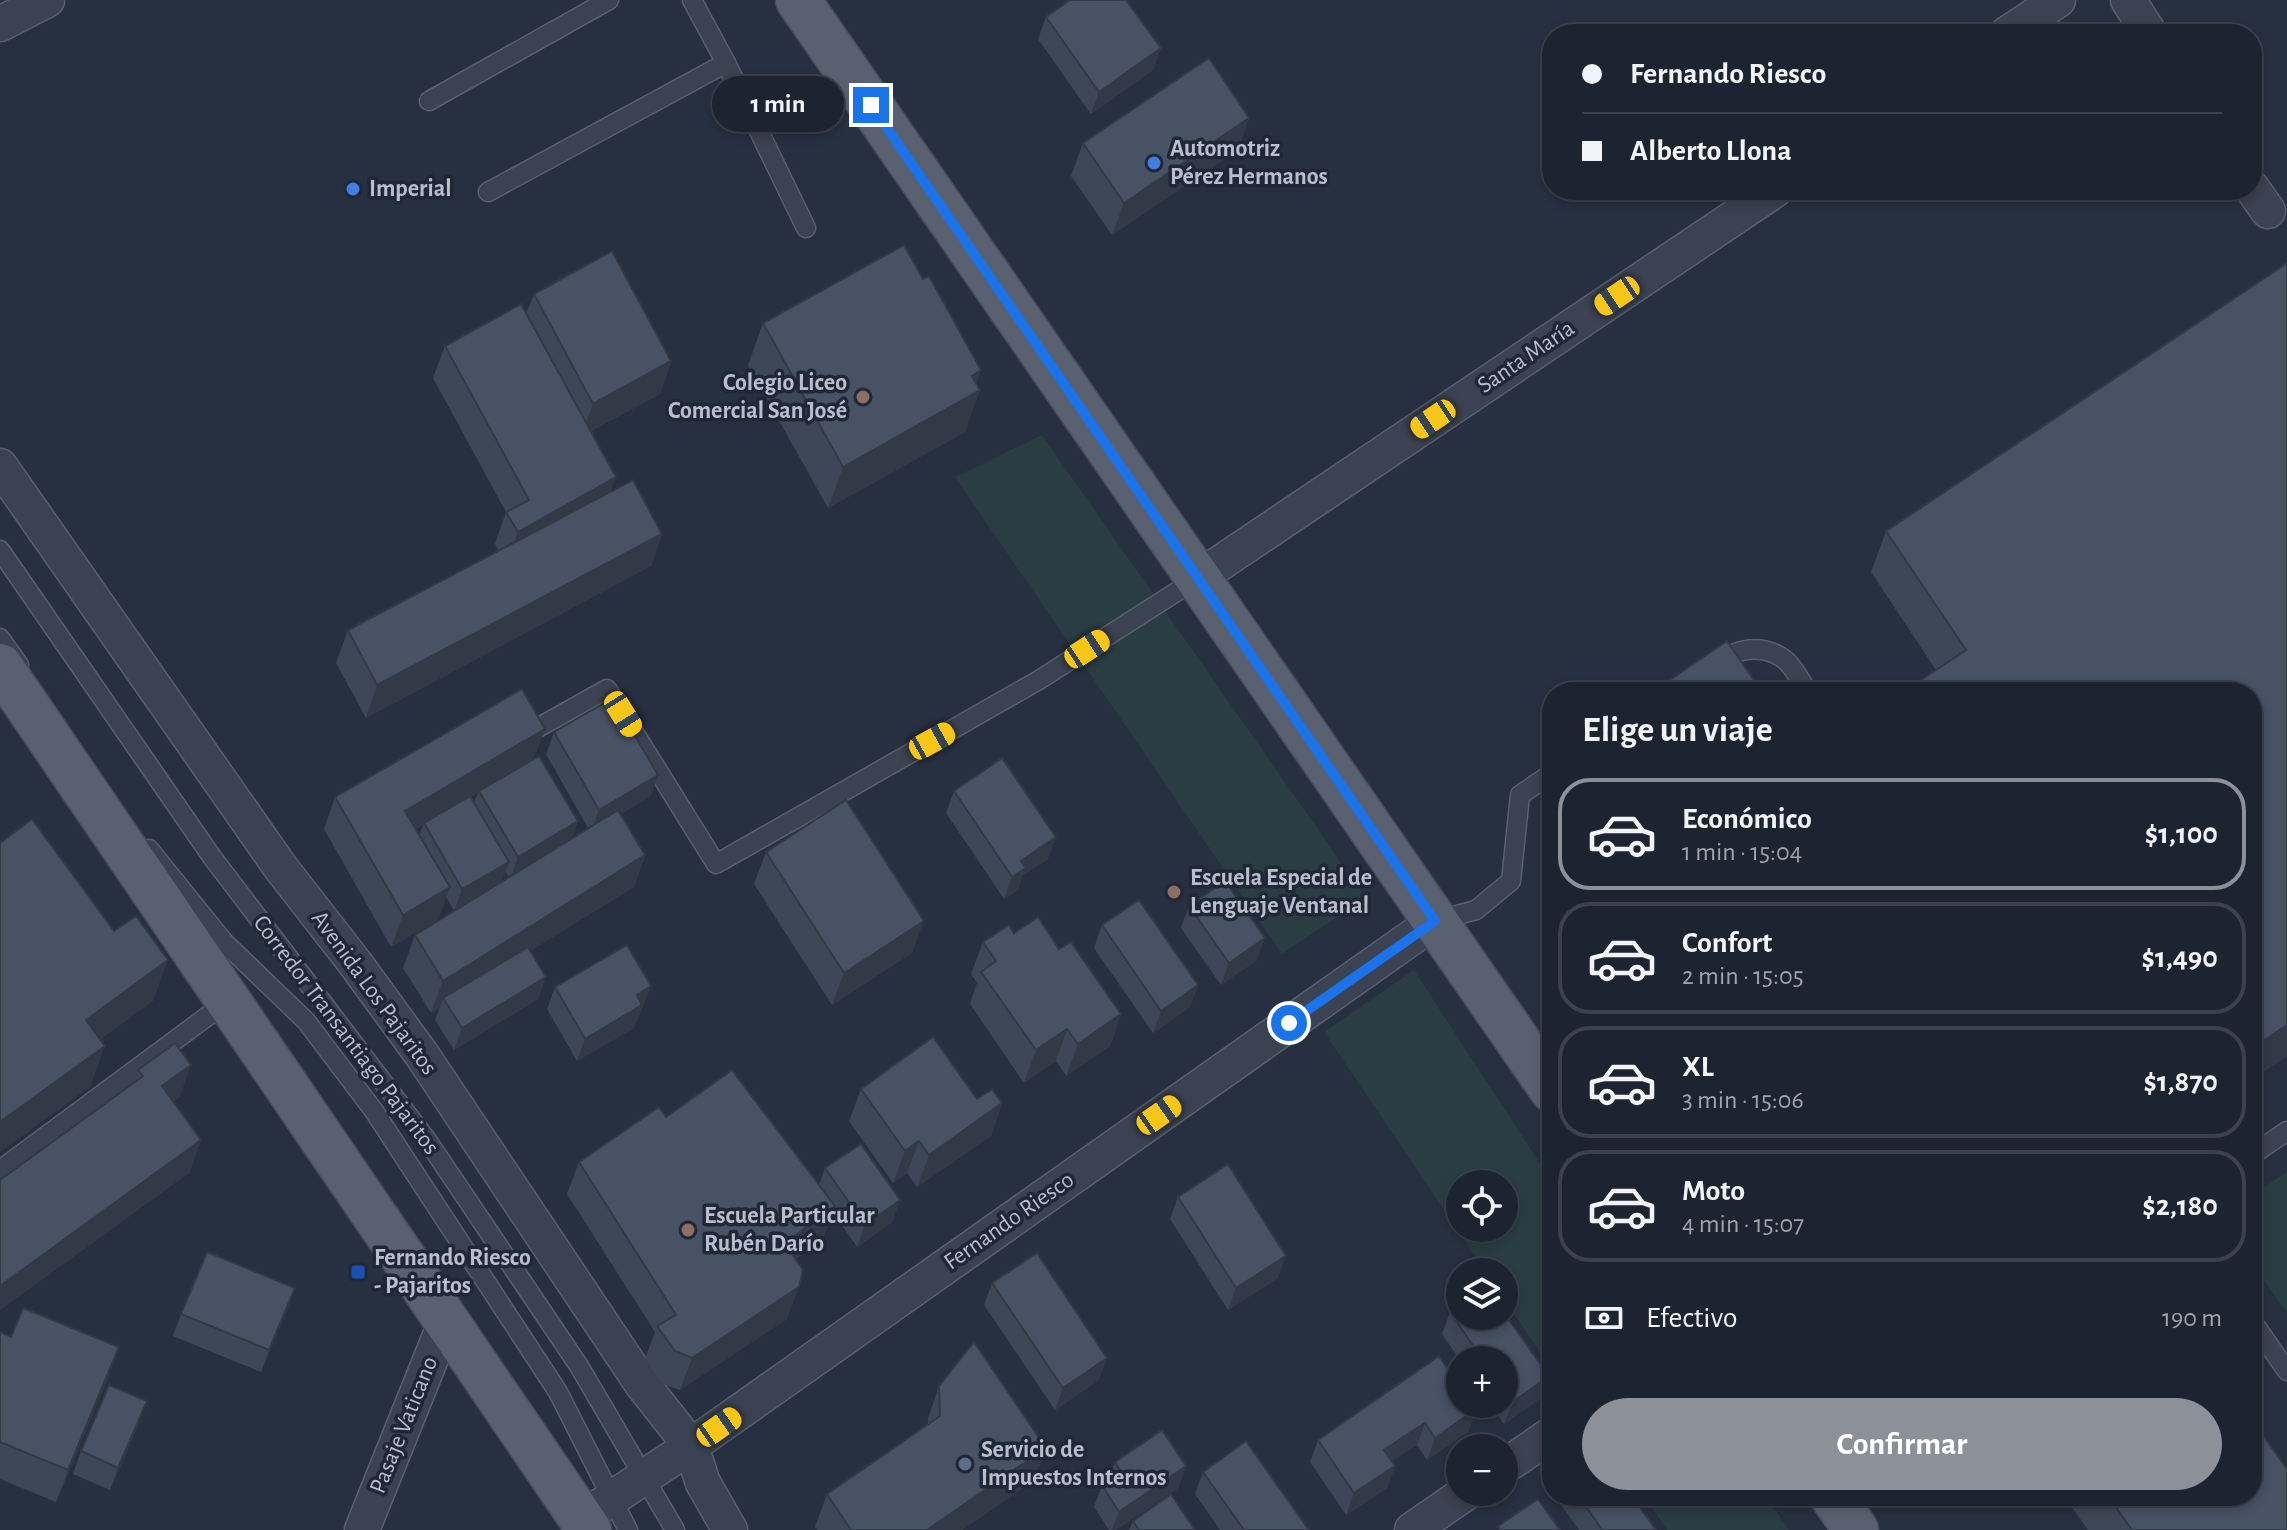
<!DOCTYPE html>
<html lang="es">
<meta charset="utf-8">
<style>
:root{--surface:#1d2431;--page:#2a303d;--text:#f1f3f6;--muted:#a0a4ab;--line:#3b414d;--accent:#8c9099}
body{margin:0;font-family:"Alegreya Sans",sans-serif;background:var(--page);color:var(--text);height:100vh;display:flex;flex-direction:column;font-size:30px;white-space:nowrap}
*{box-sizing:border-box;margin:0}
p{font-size:26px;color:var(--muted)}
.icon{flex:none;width:44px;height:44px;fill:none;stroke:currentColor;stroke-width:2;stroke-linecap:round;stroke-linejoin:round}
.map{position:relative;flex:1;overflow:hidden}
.details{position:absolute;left:1542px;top:682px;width:720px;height:824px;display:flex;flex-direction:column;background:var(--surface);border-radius:32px;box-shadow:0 4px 12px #0003,0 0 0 2px var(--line)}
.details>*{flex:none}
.banner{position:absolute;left:1542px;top:24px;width:720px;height:176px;border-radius:32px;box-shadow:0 4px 12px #0003,0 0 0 2px var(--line);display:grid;align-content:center;height:176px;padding:0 40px;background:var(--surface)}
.buttons{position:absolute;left:1446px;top:1170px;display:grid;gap:16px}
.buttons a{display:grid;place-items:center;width:72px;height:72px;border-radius:50%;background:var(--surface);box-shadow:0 4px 12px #0003,0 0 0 2px var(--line);font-size:40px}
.end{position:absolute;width:36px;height:36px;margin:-18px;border:10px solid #1a73e8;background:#fff;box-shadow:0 0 0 4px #fff}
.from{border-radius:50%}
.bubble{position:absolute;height:56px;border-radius:28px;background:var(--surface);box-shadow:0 4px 12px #0003,0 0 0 2px var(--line);font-size:26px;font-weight:700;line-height:56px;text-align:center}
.car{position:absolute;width:24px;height:48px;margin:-24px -12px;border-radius:10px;box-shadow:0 0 6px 2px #0007;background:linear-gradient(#f5c518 24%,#345 0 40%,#f5c518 0 76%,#345 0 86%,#f5c518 0)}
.banner b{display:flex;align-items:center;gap:28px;height:76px;font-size:30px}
.banner b+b{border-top:2px solid var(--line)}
.banner i{width:20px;height:20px;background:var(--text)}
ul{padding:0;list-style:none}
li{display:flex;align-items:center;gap:24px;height:112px;margin:0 16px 12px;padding:0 24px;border:4px solid var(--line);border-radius:32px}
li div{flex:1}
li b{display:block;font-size:30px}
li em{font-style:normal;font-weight:700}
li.on{border-color:var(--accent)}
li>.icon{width:72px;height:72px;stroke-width:1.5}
h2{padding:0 40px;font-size:36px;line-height:96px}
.pay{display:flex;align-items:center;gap:20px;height:88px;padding:0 40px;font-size:30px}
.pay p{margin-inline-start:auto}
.action{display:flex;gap:16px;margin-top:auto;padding:16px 40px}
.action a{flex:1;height:92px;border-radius:48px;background:var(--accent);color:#fff;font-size:32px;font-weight:700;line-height:92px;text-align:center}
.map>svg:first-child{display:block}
.green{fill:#293d42;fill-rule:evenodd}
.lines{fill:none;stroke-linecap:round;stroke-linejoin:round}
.service-casing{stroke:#59606e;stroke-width:21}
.minor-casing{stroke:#59606e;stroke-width:37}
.primary-casing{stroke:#454b5a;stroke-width:47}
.service{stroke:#3b4251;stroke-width:18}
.minor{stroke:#3b4251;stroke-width:34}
.primary{stroke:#596171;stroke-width:44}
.wall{fill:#3e4757;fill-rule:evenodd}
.shaded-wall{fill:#323947}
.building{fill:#485265;stroke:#323947;stroke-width:2}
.route{stroke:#1a73e8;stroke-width:10}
.shop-dot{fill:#3f7fe0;stroke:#202736;stroke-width:3}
.education-dot{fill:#8d6e63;stroke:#202736;stroke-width:3}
.transit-dot{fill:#1a4fb4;stroke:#202736;stroke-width:3}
.service-dot{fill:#5c6f8a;stroke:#202736;stroke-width:3}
.labels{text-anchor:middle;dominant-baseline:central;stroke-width:7;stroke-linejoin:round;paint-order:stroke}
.poi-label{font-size:24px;font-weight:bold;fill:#b8becb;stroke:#202736;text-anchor:start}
.street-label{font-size:24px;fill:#b8becb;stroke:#202736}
</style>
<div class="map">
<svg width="2287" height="1530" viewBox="0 0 2287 1530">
<rect width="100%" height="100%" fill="#273041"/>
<g class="green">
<polygon points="1042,435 1366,898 1282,954 955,477"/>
<path d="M1414,970L1552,1182V1370L1504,1299V1272H1486L1324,1032ZM1460,1184H1504V1228H1460Z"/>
<polygon points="2287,1172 2287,1313 2252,1263 2252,1195"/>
<polygon points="1644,1496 1766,1496 1789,1530 1667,1530"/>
</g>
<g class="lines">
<g class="service-casing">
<g id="service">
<polyline points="692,0 726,63 806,228"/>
<polyline points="429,101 609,0"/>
<polyline points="488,192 726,63"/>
<polyline points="0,550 212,857 427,1140 579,1366 675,1530"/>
<polyline points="0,638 19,665"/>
<path d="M1674,692C1705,671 1742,633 1781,657C1792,663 1801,682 1808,692"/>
<polyline points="534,730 607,689 716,864 1039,680 1198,578"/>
<polyline points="149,849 224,942 306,1021 374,1111 558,1392 628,1530"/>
<polyline points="1435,921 1476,910 1511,881 1520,795 1552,773"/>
<polyline points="2252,1155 2287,1131"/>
<polyline points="0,1170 228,1001"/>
<polyline points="2252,1321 2287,1371"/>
</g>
</g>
<g class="minor-casing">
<g id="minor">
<polyline points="2128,0 2150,34"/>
<polyline points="0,24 47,0"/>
<polyline points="2007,34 2058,0"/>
<polyline points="2252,188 2268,211"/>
<polyline points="0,466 281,868 355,963 422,1055 642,1384 691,1446 703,1483 730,1530"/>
<polyline points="1198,578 1775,190"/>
<polyline points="1504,1467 1552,1434"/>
<polyline points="581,1519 691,1446 1435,921"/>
<polyline points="362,1530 446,1321"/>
<polyline points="1412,1530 1467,1492"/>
</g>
</g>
<g class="primary-casing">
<g id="primary">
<polyline points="798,0 1552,1090"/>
<polyline points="0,666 589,1530"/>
<polyline points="1832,1496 1856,1530"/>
</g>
</g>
<use href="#service" class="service"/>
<use href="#minor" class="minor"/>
<use href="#primary" class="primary"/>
</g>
<g class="wall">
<polygon points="1046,17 1161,48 1153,70 1091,114 1038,39"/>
<polygon points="1249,118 1238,150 1112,235 1071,176 1083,143"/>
<polygon points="2287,263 2287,1056 2252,1079 2252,692 1903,692 1936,670 1871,572 1886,531"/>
<polygon points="534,294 671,361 660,394 591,431 611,491 662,534 651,566 366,718 336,663 348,630 499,551 495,544 506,512 433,378 445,346 526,314"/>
<polygon points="763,323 976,384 965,432 828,508 748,365"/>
<path d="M554,732L658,775L650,797L620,814L645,855L634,887L530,951L546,977L538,999L454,1050L435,1020L440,1007L431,1013L403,968L415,935L468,902L454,911L446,897L438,920L391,947L324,829L335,797L534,758L578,821L572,838L588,828L546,754ZM478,793L474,803L471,797ZM423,825L419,836L416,829ZM505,871L509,877L501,882Z"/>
<polygon points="954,791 1048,859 1022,876 1018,890 1004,899 946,813"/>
<polygon points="766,852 912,953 832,1005 754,884"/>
<polygon points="1189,906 1257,960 1221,985 1181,928"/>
<polygon points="1102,925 1198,985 1190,1007 1153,1033 1094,948"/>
<polygon points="1014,933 1059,949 1121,1014 1110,1046 1066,1076 1056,1061 1024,1083 970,1004 977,983 971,974 983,942"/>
<polygon points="651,986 634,1028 577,1061 547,1009 555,987"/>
<polygon points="138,1070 180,1097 173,1102 190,1172 0,1310 0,1180 134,1083"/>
<polygon points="861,1089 977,1099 1002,1103 991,1136 917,1187 907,1173 893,1183 849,1121"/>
<polygon points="666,1117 819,1185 825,1168 900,1200 892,1222 857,1247 833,1212 823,1238 796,1259 787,1319 680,1390 663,1384 645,1359 655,1332 567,1194 579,1162"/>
<polygon points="1178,1197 1278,1278 1228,1310 1170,1219"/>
<polygon points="992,1283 1099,1380 1055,1410 984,1305"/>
<polygon points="287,1310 261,1372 173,1336 181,1314"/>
<polygon points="1450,1312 1549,1376 1541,1398 1504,1424 1491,1404 1504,1404 1504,1360 1460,1360 1442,1334"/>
<polygon points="0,1332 11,1337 119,1347 107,1380 56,1502 0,1479"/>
<polygon points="939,1386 1035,1480 962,1530 818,1530 815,1527 827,1494 928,1425 928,1418"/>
<polygon points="1476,1409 1468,1432 1427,1460 1417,1445 1392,1461 1395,1466 1387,1488 1346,1515 1310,1462 1318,1440"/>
<polygon points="139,1423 110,1490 73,1474 81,1451"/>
<polygon points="1115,1462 1186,1466 1178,1488 1116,1530 1109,1530 1094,1507 1102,1485 1108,1481"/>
<polygon points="1203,1472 1309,1530 1220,1530 1195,1494"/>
<polygon points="1555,1496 1632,1496 1656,1530 1579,1530"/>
<polygon points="2064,1496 2252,1496 2287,1530 2088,1530"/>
<polygon points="1133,1521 1139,1530 1129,1530"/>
</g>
<g class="shaded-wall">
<polygon points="1161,48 1153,70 1091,114 1099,92"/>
<polygon points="1249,118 1238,150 1112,235 1124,203"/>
<polygon points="671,361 660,394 581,436 593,404"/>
<polygon points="981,370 973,394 980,390 965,432 828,508 843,467"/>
<polygon points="616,477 605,510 506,564 518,532"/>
<polygon points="662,534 651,566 366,718 377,685"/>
<polygon points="545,729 533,761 393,843 405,811"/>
<polygon points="658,775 650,797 591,832 599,810"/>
<polygon points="578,821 570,843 510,879 518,857"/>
<polygon points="1056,837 1048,859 1022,876 1018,890 1004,899 1012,877 1021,861"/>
<polygon points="645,855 634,887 446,1003 443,998 440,1007 431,1013 443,981"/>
<polygon points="509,862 501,884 454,911 462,889"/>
<polygon points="450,887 438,920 391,947 403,915"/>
<polygon points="924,921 912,953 832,1005 844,973"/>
<polygon points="1265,938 1257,960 1221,985 1229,963"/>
<polygon points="168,960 153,1001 71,1061 86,1020"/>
<polygon points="546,977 538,999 454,1050 462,1028"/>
<polygon points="1198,985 1190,1007 1153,1033 1161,1011"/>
<polygon points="651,986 634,1028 577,1061 585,1039 637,995"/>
<polygon points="1121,1014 1110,1046 1066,1076 1078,1044"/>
<polygon points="2287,1025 2287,1056 2252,1079 2252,1048"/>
<polygon points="1067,1029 1056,1061 1024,1083 1036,1050"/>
<polygon points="105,1046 90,1087 0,1152 0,1122"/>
<polygon points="191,1065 180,1097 151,1118 162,1086"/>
<polygon points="1002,1103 991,1136 917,1187 929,1155"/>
<polygon points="201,1140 190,1172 0,1310 0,1286"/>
<polygon points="919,1141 907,1173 893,1183 905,1151"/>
<polygon points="900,1200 892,1222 857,1247 865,1225"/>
<polygon points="835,1206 823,1238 774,1275 785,1243"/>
<polygon points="1286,1256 1278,1278 1228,1310 1236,1288"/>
<polygon points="799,1287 787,1319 680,1390 692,1358"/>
<polygon points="295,1288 287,1310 261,1372 269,1350"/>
<polygon points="119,1347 107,1380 56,1502 68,1470"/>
<polygon points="1107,1358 1099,1380 1055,1410 1063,1388"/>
<polygon points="1549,1376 1541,1398 1504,1424 1513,1402"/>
<polygon points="147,1401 139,1423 110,1490 118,1468"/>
<polygon points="1476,1409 1468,1432 1427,1460 1435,1438"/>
<polygon points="1425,1423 1417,1445 1376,1472 1384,1450"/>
<polygon points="1046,1448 1035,1480 962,1530 927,1530"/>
<polygon points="1186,1466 1178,1488 1116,1530 1112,1530 1119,1512"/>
<polygon points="1395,1466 1387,1488 1346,1515 1354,1493"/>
</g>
<g class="building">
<polygon points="1070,0 1126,0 1161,48 1099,92 1046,17"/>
<polygon points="1209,58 1249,118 1124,203 1083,143"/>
<polygon points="904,245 923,279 929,276 981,370 972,376 980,390 843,467 763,323"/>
<polygon points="612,251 671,361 593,404 534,294"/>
<polygon points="2287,263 2287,1025 2252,1048 2252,692 1903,692 1966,650 1886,531"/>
<polygon points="521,304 616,477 518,532 506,512 529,500 445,346"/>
<polygon points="633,480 662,534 377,685 348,630"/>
<polygon points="1727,641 1762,692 1652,692"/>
<polygon points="522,689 545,729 405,811 450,887 403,915 335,797"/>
<polygon points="613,698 658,775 599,810 554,732"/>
<polygon points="539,756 578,821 518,857 479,791"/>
<polygon points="1002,758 1056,837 1021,861 1026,868 1012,877 954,791"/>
<polygon points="470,796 509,862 462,889 424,823"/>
<polygon points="846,800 924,921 844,973 766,852"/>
<polygon points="618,810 645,855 443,981 415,935"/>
<polygon points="32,819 114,931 136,916 168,960 86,1020 105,1046 0,1122 0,843"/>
<polygon points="1225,881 1265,938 1229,963 1189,906"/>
<polygon points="1139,900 1198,985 1161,1011 1102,925"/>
<polygon points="1038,917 1059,949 1071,942 1121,1014 1078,1044 1067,1029 1036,1050 981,972 996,961 983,942 1009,925 1014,933"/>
<polygon points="627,945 651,986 637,995 642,1005 585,1039 555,987"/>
<polygon points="528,947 546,977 462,1028 443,998"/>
<polygon points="933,1037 977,1099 992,1089 1002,1103 929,1155 919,1141 905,1151 861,1089"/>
<polygon points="175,1043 191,1065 162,1086 201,1140 0,1286 0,1180 143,1076 138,1070"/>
<polygon points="732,1070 835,1206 785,1243 803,1270 799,1287 692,1358 675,1351 657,1326 676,1315 579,1162 659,1107 666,1117"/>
<polygon points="861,1144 900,1200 865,1225 825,1168"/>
<polygon points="1228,1164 1286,1256 1236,1288 1178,1197"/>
<polygon points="207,1252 295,1288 269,1350 181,1314"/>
<polygon points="1037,1253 1107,1358 1063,1388 992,1283"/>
<polygon points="1460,1305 1460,1316 1504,1316 1504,1313 1549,1376 1513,1402 1504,1389 1504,1360 1483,1360 1450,1312"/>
<polygon points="23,1308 119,1347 68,1470 0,1442 0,1332 11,1337"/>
<polygon points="974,1342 1046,1448 927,1530 851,1530 827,1494 940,1416 939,1386"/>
<polygon points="1439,1356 1460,1387 1460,1404 1472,1404 1476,1409 1435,1438 1425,1423 1384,1450 1395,1466 1354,1493 1318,1440"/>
<polygon points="109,1385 147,1401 118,1468 81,1451"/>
<polygon points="2252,1420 2287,1469 2287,1530 2132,1530 2108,1496 2252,1496"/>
<polygon points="1162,1430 1186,1466 1119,1512 1102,1485 1121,1472 1115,1462"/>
<polygon points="1246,1441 1309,1530 1244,1530 1203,1472"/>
<polygon points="1171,1494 1195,1530 1139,1530 1133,1521"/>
<polygon points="1579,1496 1632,1496 1656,1530 1602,1530"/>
<polygon points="1538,1499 1560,1530 1500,1530 1498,1526"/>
</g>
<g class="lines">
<polyline class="route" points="871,105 1435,921 1289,1023"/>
</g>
<g class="shop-dot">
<circle cx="1154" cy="163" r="8"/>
<circle cx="353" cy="189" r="8"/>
</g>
<g class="education-dot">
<circle cx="863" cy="397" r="8"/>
<circle cx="1174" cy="892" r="8"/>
<circle cx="688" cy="1230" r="8"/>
</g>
<rect class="transit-dot" x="350" y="1264" width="16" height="16" rx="4"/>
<circle class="service-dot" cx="965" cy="1464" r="8"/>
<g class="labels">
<g class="poi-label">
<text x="1170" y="149">Automotriz<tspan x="1170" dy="28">Pérez Hermanos</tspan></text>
<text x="369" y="189">Imperial</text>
<text x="847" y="383" text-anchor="end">Colegio Liceo<tspan x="847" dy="28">Comercial San José</tspan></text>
<text x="1190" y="878">Escuela Especial de<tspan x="1190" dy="28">Lenguaje Ventanal</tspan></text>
<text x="704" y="1216">Escuela Particular<tspan x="704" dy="28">Rubén Darío</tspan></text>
<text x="374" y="1258">Fernando Riesco<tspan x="374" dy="28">- Pajaritos</tspan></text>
<text x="981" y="1450">Servicio de<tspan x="981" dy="28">Impuestos Internos</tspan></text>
</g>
<g class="street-label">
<text transform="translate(1526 357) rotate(-34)">Santa María</text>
<text transform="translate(374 993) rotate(54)">Avenida Los Pajaritos</text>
<text transform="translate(346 1035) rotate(53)">Corredor Transantiago Pajaritos</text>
<text transform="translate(1009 1221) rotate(-35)">Fernando Riesco</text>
<text transform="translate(404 1425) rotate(-68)">Pasaje Vaticano</text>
</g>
</g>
</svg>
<div class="buttons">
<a><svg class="icon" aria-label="locate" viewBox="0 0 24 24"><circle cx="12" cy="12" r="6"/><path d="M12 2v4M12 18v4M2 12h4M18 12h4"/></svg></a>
<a><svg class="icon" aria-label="layers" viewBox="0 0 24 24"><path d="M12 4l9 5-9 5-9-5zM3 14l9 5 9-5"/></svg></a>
<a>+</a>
<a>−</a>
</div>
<i class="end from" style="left:1289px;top:1023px"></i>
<i class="end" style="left:871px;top:105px"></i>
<div class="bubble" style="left:712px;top:76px;width:132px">1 min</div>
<i class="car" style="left:1617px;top:296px;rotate:236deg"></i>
<i class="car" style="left:1433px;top:419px;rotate:236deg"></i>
<i class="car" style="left:1087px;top:649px;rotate:57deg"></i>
<i class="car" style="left:623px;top:714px;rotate:148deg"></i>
<i class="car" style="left:932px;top:741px;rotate:61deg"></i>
<i class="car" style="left:1159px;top:1115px;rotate:55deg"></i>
<i class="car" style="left:719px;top:1427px;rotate:55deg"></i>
<div class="banner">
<b><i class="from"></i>Fernando Riesco</b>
<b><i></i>Alberto Llona</b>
</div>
<section class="details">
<h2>Elige un viaje</h2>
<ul>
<li class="on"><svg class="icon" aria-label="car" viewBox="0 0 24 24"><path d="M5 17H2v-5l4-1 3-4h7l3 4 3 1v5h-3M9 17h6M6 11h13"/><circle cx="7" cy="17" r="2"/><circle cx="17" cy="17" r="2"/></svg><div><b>Económico</b><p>1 min · 15:04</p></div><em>$1,100</em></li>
<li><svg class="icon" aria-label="car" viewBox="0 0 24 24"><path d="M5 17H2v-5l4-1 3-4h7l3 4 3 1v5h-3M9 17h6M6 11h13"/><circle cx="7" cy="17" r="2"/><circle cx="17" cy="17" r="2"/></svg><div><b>Confort</b><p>2 min · 15:05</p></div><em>$1,490</em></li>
<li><svg class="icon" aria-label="car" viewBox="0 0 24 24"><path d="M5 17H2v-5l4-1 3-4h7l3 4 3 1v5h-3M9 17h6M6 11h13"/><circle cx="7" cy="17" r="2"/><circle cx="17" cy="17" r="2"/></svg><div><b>XL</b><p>3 min · 15:06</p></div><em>$1,870</em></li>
<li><svg class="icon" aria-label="car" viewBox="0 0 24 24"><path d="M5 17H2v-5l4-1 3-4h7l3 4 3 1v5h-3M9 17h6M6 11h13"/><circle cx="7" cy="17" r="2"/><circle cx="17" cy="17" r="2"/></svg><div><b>Moto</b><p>4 min · 15:07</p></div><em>$2,180</em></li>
</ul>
<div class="pay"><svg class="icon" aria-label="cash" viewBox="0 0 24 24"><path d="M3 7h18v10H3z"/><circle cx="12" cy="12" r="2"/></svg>Efectivo<p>190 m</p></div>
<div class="action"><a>Confirmar</a></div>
</section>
</div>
